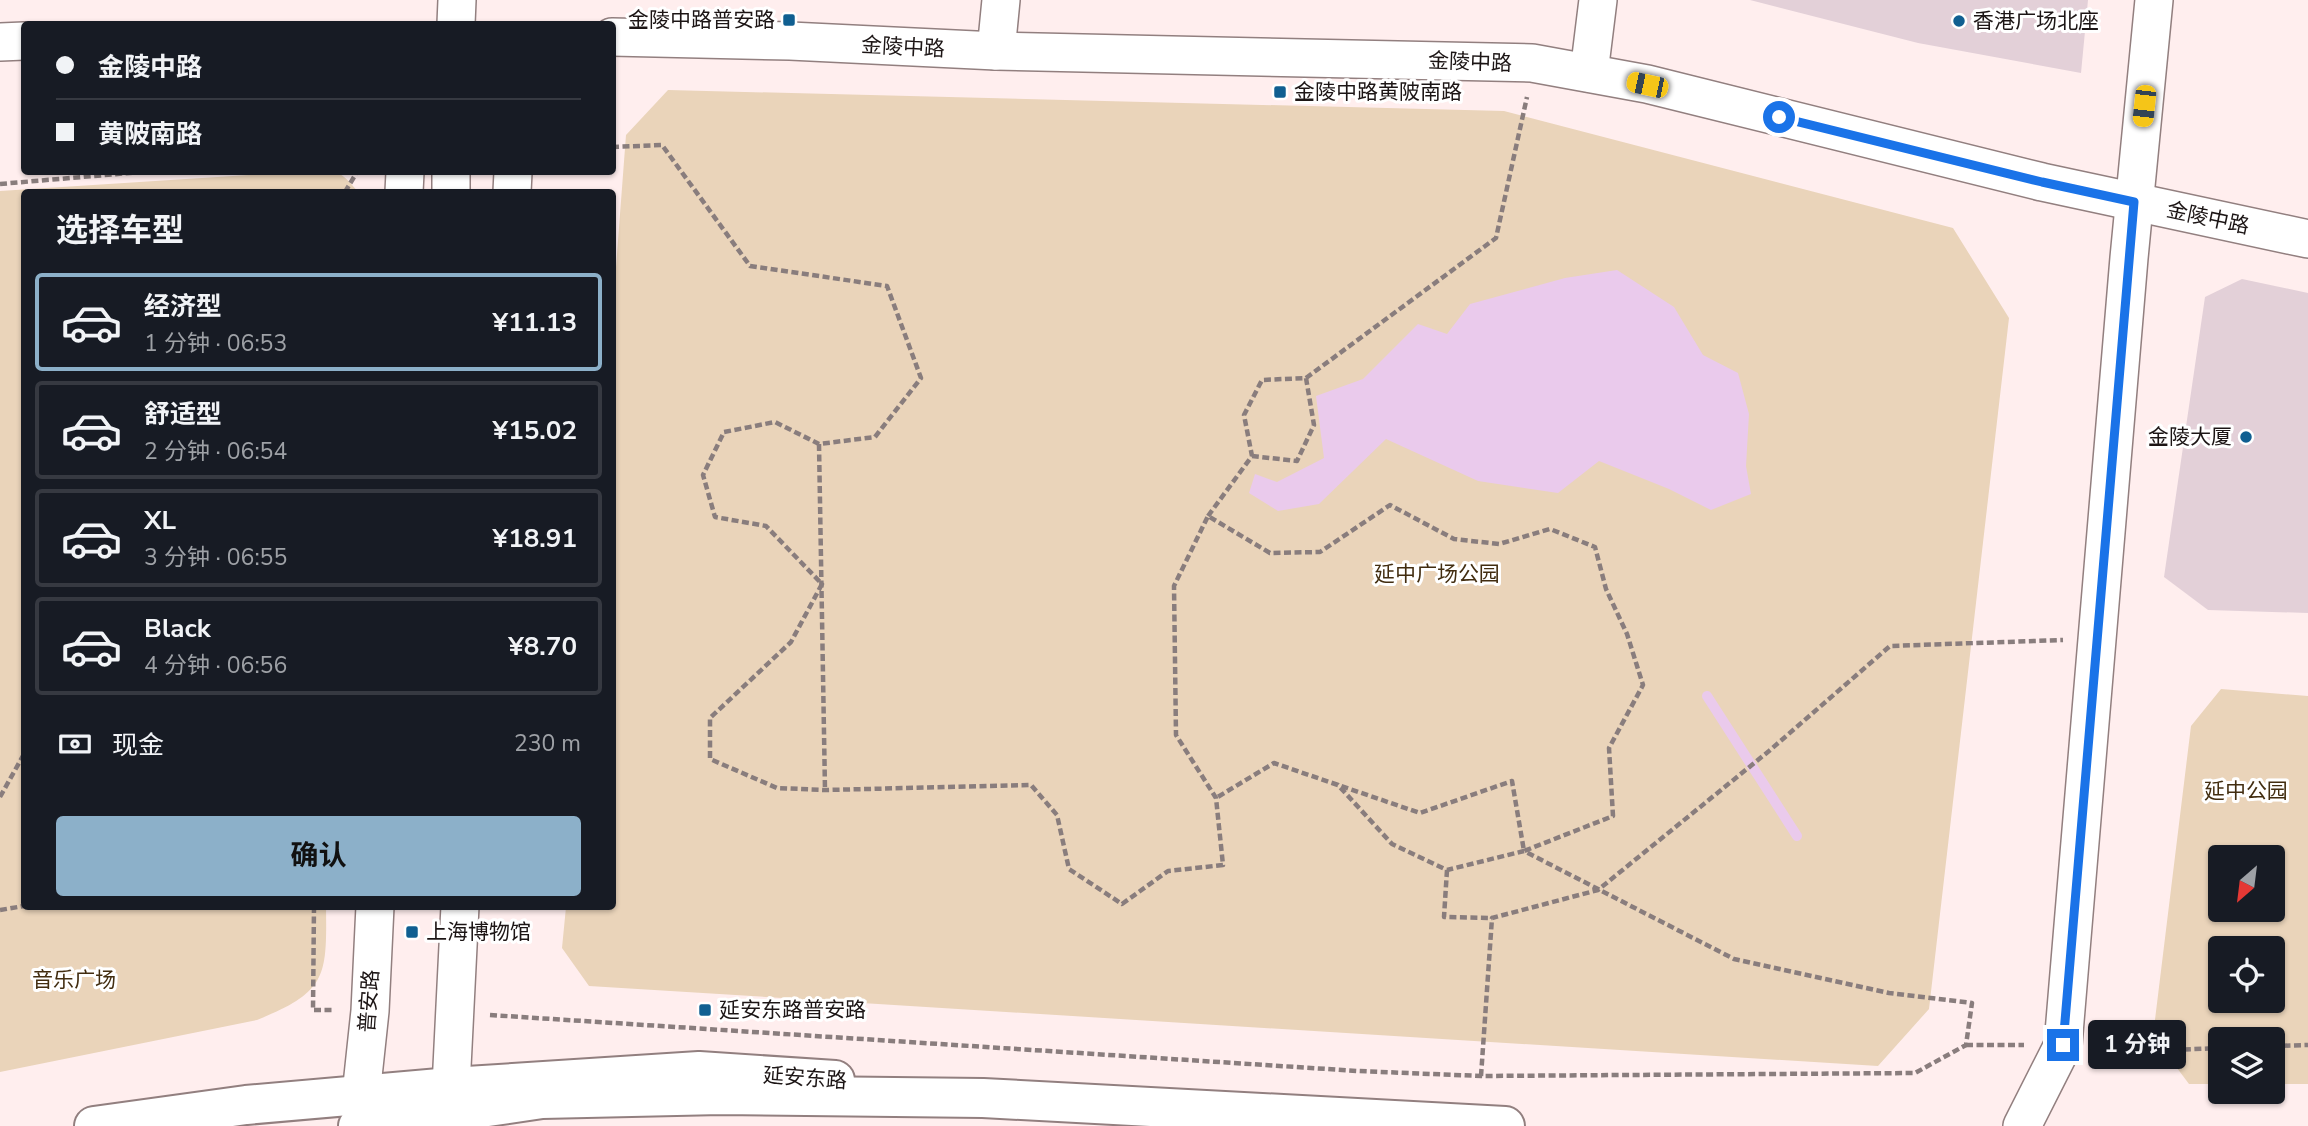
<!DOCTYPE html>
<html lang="zh">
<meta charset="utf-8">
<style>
:root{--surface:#171b24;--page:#242831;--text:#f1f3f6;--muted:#9ea1a6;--line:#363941;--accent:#8cb0c9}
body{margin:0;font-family:"Nunito Sans","Noto Sans SC",sans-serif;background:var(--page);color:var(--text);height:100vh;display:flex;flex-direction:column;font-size:26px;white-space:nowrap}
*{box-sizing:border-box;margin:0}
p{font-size:23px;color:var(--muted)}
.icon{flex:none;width:38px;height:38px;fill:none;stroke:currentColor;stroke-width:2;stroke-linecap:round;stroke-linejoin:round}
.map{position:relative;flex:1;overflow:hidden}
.drawer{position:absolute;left:21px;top:189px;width:595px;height:721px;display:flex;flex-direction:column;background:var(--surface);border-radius:7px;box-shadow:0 2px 5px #0004}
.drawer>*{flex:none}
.hud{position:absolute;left:21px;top:21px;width:595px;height:154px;border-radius:7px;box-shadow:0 2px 5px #0004;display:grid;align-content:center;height:154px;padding:0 35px;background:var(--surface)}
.needle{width:46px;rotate:208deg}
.tools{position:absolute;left:2208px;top:845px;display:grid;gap:14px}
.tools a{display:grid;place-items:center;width:77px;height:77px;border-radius:7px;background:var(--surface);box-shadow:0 2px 5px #0004;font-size:35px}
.end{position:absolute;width:32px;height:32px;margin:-16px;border:9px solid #1a73e8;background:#fff;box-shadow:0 0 0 4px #fff}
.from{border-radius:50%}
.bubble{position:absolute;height:49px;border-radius:7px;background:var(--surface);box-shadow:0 2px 5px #0004;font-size:23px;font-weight:700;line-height:49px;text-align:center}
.car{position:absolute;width:21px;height:42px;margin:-21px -10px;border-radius:9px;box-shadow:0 0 5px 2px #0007;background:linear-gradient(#f5c518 24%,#345 0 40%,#f5c518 0 76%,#345 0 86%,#f5c518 0)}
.hud b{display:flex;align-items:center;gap:24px;height:66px;font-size:26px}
.hud b+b{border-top:2px solid var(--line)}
.hud i{width:18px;height:18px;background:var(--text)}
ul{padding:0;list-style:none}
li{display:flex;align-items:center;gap:21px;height:98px;margin:0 14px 10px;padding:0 21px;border:4px solid var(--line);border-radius:7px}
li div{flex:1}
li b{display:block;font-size:26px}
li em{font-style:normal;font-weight:700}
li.selected{border-color:var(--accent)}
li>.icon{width:63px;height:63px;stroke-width:1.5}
h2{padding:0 35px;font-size:32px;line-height:84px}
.pay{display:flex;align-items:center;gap:18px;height:77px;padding:0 35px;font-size:26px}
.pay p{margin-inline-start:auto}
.cta{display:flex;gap:14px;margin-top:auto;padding:14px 35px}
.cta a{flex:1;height:80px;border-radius:7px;background:var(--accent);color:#111;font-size:28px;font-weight:700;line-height:80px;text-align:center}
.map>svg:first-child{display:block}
.green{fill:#ead4ba;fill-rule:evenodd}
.water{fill:#eacaec}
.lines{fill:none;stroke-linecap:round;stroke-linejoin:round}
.stream{stroke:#eacaec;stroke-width:10}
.building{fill:#e3d0d8}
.minor-casing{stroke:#927f7f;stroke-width:40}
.major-casing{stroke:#927f7f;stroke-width:42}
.highway-casing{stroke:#927f7f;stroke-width:42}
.path{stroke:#897d7d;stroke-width:4.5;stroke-dasharray:7 3.5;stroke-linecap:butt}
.minor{stroke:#fff;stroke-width:37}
.major{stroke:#fff;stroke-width:38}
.highway{stroke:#fff;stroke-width:38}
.route{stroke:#1a73e8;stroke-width:9}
.poi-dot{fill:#105f91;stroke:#fff;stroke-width:2.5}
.labels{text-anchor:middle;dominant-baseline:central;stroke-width:6;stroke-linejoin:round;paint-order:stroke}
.poi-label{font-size:21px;fill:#1c1515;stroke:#fff;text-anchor:start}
.street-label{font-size:21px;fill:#1c1515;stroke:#fff}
.park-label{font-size:21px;fill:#422d10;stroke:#fff}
</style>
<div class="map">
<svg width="2308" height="1126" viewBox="0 0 2308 1126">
<rect width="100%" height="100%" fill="#fee"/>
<g class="green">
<polygon points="668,90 1504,111 1953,228 2009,318 1929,1009 1878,1066 589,986 562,948 566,907 612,906 613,307 626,135"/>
<path d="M297,172C331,171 336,164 358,192H24V906L326,907C327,978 326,992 257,1020L0,1072V191Z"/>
<path d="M2221,689L2308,696V1084H2273V1040H2221V1084H2189L2153,1036L2191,726ZM2221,858H2273V910H2221ZM2273,948V1001H2221V948Z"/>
</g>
<polygon class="water" points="1617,270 1674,307 1703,355 1738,373 1749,414 1746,466 1751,494 1711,510 1669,489 1599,461 1558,493 1478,481 1386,439 1319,504 1278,511 1249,493 1255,474 1277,482 1324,458 1316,396 1363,379 1418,324 1447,334 1470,304 1565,278"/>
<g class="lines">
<polyline class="stream" points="1707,696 1797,836"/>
</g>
<g class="building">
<polygon points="1750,0 2088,0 2081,73 1918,43"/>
<polygon points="2242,279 2308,293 2308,613 2208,610 2164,577 2205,297"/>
</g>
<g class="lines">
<g class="minor-casing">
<g id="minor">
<polyline points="456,24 457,0"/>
<polyline points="612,37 790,41 996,51 1532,63 1647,84 2042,182 2308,239"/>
<polyline points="0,42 24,41"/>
<polyline points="996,51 1001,0"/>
<polyline points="1589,73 1598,0"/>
<polyline points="404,192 405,172"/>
<polyline points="451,192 451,172"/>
<polyline points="512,192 513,172"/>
<polyline points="451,1087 460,906"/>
<polyline points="361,1095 370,1011 375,906"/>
<polyline points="2022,1126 2063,1045 2129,258 2154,0"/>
</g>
</g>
<g class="major-casing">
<polyline id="major" points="94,1126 246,1105 451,1087 699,1071 835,1080"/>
</g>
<g class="highway-casing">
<polyline id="highway" points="358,1126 542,1099 721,1095 983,1098 1505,1126"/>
</g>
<g class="path">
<polyline points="612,147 662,145 750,266 887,286 921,378 875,437 819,444 775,422 724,432 703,475 715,517 766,526 822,584 791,642 710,718 710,759 777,788 825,790 1031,785 1057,815 1069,869 1122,904 1168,871 1223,865 1216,798 1176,735 1174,586 1208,516 1270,553 1320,552 1390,505 1454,539 1499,544 1550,529 1595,547 1606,589 1627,634 1643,685 1609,748 1613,816 1524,851 1512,781 1420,813 1338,785"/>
<polyline points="0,184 141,172"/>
<polyline points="345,192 357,172"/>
<polyline points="1306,378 1496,238 1527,97"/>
<polyline points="819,444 825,790"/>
<polyline points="1208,516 1252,456 1244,415 1262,380 1306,378 1314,425 1297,461 1252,456"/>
<polyline points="0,797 24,754"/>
<polyline points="1447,870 1444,917 1492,918"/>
<polyline points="314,906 313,1010 335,1010"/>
<polyline points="0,910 24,906"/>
<polyline points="490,1015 1358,1071 1481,1076 1915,1073 1966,1045 1972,1003 1889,993 1734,959 1524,851 1447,870 1392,844 1338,785 1274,763 1216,798"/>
<polyline points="1966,1045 2024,1045"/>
<polyline points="2273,1046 2308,1045"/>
<polyline points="2100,1048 2147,1051 2221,1048"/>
<polyline points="1481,1076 1492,918 1598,890 1769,751 1890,646 2063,640"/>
</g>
<use href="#minor" class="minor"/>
<use href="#major" class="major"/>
<use href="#highway" class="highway"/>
</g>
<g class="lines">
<polyline class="route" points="1779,117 2042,182 2134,202 2063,1045"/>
</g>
<g class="poi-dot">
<rect x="782" y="13" width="14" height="14" rx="3.5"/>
<circle cx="1959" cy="21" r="7"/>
<rect x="1273" y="85" width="14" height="14" rx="3.5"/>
<circle cx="2246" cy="437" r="7"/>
<rect x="405" y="925" width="14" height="14" rx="3.5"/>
<rect x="698" y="1003" width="14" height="14" rx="3.5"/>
</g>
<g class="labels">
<g class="poi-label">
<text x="775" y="20" text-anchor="end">金陵中路普安路</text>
<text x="1973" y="21">香港广场北座</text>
<text x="1294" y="92">金陵中路黄陂南路</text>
<text x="2232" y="437" text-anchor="end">金陵大厦</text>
<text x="426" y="932">上海博物馆</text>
<text x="719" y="1010">延安东路普安路</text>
</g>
<g class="street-label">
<text transform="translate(903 47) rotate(3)">金陵中路</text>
<text transform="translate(1470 62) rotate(2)">金陵中路</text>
<text transform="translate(2208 218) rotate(12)">金陵中路</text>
<text transform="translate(369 1001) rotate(-86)">普安路</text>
<text transform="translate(805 1078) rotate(4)">延安东路</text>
</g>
<g class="park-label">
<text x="1437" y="574">延中广场公园</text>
<text x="2246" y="791">延中公园</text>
<text x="74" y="980">音乐广场</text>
</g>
</g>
</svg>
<div class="tools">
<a><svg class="needle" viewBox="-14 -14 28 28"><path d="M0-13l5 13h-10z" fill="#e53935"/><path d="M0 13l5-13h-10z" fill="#9ea1a6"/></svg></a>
<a><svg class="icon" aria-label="locate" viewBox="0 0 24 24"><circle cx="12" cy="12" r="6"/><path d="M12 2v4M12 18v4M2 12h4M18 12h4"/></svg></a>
<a><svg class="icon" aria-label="layers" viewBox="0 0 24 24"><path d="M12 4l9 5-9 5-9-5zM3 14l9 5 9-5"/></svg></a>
</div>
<i class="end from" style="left:1779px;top:117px"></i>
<i class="end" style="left:2063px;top:1045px"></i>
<div class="bubble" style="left:2088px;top:1020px;width:98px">1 分钟</div>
<i class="car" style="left:1647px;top:85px;rotate:282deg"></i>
<i class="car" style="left:2144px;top:106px;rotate:186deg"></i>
<div class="hud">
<b><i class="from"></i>金陵中路</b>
<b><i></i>黄陂南路</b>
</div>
<section class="drawer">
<h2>选择车型</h2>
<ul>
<li class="selected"><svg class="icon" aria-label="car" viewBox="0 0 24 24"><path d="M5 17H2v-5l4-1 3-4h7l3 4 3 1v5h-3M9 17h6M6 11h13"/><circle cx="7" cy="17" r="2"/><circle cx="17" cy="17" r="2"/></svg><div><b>经济型</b><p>1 分钟 · 06:53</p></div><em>¥11.13</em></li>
<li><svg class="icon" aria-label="car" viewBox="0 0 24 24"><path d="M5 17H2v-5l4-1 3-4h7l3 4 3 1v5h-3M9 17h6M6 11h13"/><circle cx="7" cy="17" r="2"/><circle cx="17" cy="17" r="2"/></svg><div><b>舒适型</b><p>2 分钟 · 06:54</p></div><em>¥15.02</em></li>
<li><svg class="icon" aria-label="car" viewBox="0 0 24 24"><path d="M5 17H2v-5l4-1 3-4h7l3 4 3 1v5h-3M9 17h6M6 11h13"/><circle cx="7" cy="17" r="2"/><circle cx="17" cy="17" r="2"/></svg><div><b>XL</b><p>3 分钟 · 06:55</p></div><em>¥18.91</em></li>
<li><svg class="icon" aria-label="car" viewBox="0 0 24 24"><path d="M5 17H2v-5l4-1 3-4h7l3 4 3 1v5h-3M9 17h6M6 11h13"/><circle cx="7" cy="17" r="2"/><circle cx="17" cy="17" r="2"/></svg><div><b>Black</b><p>4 分钟 · 06:56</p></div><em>¥8.70</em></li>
</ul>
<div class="pay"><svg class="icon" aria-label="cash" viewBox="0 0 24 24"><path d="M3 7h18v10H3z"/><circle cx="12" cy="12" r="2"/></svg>现金<p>230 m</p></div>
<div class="cta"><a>确认</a></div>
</section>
</div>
